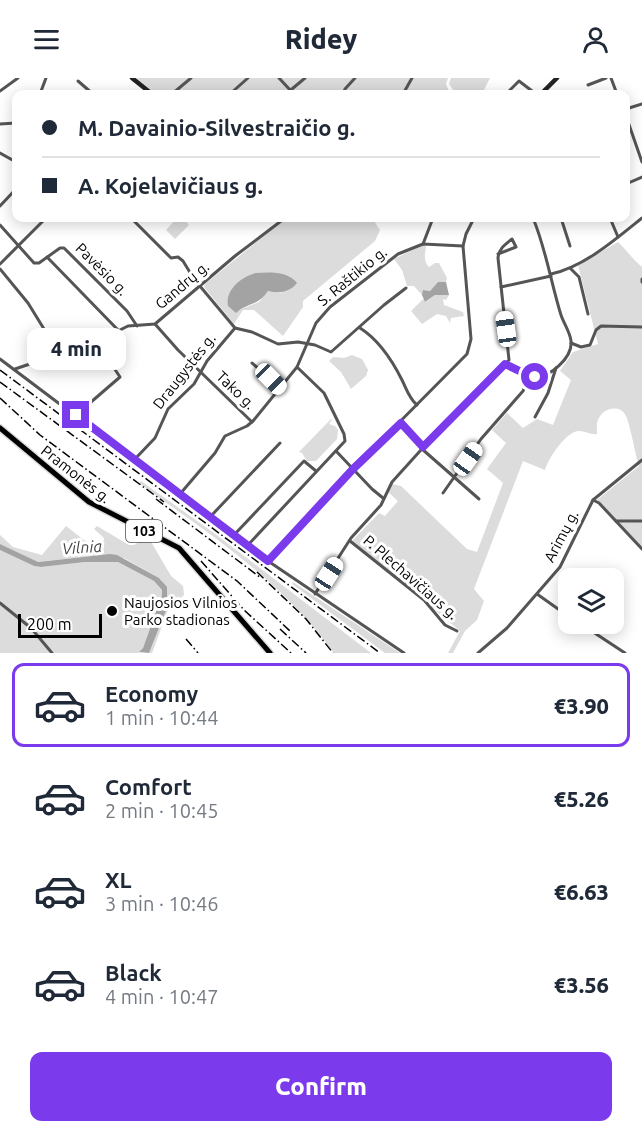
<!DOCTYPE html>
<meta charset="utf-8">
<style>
:root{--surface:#fff;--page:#f2f2f3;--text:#1f2937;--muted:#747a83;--line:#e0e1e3;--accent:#7c3aed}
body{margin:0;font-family:Ubuntu,sans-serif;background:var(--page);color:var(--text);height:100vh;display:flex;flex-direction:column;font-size:22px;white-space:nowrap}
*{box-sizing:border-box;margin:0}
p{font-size:20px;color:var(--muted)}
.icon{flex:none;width:33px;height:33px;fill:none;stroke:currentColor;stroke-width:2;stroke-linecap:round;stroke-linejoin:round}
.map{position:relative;height:575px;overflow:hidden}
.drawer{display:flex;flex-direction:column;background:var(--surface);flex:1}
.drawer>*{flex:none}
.banner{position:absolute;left:12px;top:12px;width:618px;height:132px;border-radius:12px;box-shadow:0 3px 15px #0003;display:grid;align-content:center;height:132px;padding:0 30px;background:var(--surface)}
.fabs{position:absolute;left:558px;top:490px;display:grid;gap:12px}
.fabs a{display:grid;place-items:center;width:66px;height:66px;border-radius:12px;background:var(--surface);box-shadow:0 3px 15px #0003;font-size:30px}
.scale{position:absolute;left:18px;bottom:15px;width:84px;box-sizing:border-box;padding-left:6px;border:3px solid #000;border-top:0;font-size:16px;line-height:21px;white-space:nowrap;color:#000;-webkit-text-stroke:4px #fff;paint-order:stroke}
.end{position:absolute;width:27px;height:27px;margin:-14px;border:8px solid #7c3aed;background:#fff;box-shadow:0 0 0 3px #fff}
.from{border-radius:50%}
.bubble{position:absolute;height:42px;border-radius:12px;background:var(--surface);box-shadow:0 3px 15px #0003;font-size:20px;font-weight:800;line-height:42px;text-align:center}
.car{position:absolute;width:18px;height:36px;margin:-18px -9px;border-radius:8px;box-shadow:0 0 4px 2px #0007;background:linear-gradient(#fff 24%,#345 0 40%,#fff 0 76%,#345 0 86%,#fff 0)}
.banner b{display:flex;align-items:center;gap:21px;height:57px;font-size:22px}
.banner b+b{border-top:2px solid var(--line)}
.banner i{width:15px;height:15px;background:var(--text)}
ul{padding:10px 0 0;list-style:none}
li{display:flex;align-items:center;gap:18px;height:84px;margin:0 12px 9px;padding:0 18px;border:3px solid transparent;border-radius:12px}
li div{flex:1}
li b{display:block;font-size:22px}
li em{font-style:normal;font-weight:800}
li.on{border-color:var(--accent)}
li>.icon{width:54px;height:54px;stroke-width:1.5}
.cta{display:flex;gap:12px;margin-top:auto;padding:12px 30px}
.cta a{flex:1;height:69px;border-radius:12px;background:var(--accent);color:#fff;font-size:24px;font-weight:800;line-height:69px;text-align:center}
header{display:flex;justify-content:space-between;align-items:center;height:78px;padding:0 30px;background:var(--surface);font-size:27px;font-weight:800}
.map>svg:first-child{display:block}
.green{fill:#dcdcdc;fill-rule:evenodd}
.water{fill:#a3a3a3}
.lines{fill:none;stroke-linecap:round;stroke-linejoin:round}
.primary-casing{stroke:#dbdbdb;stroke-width:8}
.street{stroke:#555;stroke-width:3}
.secondary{stroke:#222;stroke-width:4.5}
.primary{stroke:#000;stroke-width:5}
.rail{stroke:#000;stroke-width:1.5;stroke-dasharray:9 3 1.5 3;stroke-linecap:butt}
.route{stroke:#7c3aed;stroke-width:8}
.poi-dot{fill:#000;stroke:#fff;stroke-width:2}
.labels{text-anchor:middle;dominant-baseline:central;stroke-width:6;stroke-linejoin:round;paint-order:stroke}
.shield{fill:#fff;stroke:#4c4c4c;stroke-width:1.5}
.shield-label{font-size:14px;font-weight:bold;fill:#000}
.street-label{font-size:15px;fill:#000;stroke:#fff}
.poi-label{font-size:15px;fill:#000;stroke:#fff;text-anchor:start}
.water-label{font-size:16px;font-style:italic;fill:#444;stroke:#fff}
</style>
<header><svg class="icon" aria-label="menu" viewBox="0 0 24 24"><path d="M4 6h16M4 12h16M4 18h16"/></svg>Ridey<svg class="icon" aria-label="person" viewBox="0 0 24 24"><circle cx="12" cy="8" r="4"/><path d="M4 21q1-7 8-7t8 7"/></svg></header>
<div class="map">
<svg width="642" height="575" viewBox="0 0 642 575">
<rect width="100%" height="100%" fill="#fff"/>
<g class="green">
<polygon points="136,0 448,0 446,6 450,16 156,16"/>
<polygon points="451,0 490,0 482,16 456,16 449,6"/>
<polygon points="177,140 183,140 189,147 175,161 166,152"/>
<path d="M286,140H378L374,143L380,152L375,163L303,223V229L283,258L254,232H243L234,246L204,209L205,206ZM274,195L295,202L281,215L268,213L259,224L239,232Z"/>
<path d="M618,164C627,172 632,181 642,189V474L640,467L597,422L639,388C635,376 630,344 625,336C618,326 602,331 598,342C596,346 597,351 597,356C591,357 585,353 579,353C566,353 548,381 545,392L523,383L474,511L484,523L477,542L465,553L453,575H448L460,553L352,463L379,435L385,438L398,423L388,414L392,406L401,408L467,471L477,474L503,405L487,391L506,365L492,352L507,335L523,350L537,341L553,347L571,302L560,293L573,274L598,266L578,187Z"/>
<path d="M423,167L426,169C425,176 423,183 429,189L435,185H439L447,200L446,204H438L430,213L424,212L422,217L414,208H407L402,192L394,181Z"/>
<polygon points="435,217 449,217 446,222 443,221 444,227 463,234 464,238 451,240 450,245 446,238 437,236 422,246 411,233 423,221 426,224"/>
<polygon points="352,277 362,281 368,292 366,298 351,311 341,294 329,283 333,279 344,280"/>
<polygon points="331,341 332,342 329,346 335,348 338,352 337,361 316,383 307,383 302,375 299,374"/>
<path d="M141,403L214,455L371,575H334C280,501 212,458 139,405Z"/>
<polygon points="66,448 84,462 97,468 103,466 104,460 94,451 97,448 129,467 134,467 144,461 150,462 171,498 183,508 184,517 168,532 152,575 149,575 167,530 162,503 159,500 124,480 91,478 37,484 0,466 0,457 13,469 42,477"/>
<polygon points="0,472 34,488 41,489 85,484 118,484 154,503 162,512 162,517 143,570 139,575 0,575"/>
<polygon points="293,504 400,575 385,575 292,506"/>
</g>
<g class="water">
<path d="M256,195C270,194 288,193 297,205C290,214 279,216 268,213C258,228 247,225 236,235L228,228C225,212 241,199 256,195Z"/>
<polygon points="438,204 446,204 449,217 435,217 425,224 422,217 423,212 430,213"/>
<polygon points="0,466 38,484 110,476 117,477 159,500 167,509 167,530 149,575 139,574 143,570 162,517 162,512 154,503 118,484 85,484 41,489 34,488 0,472"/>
</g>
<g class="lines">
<g class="primary-casing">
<polyline id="primary" points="0,350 89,424 179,470 270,575"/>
</g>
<g class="street">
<polyline points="279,0 291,13"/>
<polyline points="611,0 617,16"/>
<polyline points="78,3 93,16"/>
<polyline points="588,7 606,0"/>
<polyline points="0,13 18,0"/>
<polyline points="40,16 46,0"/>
<polyline points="172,16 191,0"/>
<polyline points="230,16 248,0"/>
<polyline points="286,16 305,0"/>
<polyline points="343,16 345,11 355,0"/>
<polyline points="403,16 412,0"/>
<polyline points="506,16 519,3 536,16"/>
<polyline points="626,31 642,26"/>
<polyline points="626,38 642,84"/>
<polyline points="0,46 16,45"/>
<polyline points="0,75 16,84"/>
<polyline points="626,106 642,99"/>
<polyline points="0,128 16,111"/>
<polyline points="131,140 171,180 178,179 183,183 194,201 235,250 252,254 278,266 298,264 315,267 331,274 384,227 406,210"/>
<polyline points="561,140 570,168"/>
<polyline points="610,140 618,159"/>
<polyline points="0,147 34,185 39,185 60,170 64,170 127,233 137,248"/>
<polyline points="423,166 433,140"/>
<polyline points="47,179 118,252"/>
<polyline points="0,186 46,140"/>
<polyline points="570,190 579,199 588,236"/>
<polyline points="0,191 28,225 44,251 52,278"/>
<path d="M551,196C584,189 616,161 642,140"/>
<polyline points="642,201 642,204"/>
<polyline points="501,209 551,198"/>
<polyline points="155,246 178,272 252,344"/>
<path d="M360,250C379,262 392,282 402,302C407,312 409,320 417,327"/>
<polyline points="571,265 581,269 590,267 596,252 601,248 642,249"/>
<polyline points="0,281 268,483 404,575"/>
<polyline points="252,285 281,310"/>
<path d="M505,286C514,290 525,298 534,299C550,300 573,279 571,263C570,254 564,246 561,237C551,205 546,171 533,140"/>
<polyline points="15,291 98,263 128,248 155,246 235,178 285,140"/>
<polyline points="76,337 120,299 102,272 104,261"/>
<polyline points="535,339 548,315 556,290"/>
<polyline points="401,345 424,369"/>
<polyline points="422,371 479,421"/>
<polyline points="336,373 372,411 383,420"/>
<polyline points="134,382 155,360 168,331 194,306 207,283 235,250"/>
<polyline points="443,415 481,361 523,313 530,298"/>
<polyline points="180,416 215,375 225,358 247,348 253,343 297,289 316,245 330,229 398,176 423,166 463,168"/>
<polyline points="593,422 599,425 642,471"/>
<polyline points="211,438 280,365"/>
<polyline points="616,443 642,443"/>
<polyline points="234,457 304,383 316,393"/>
<polyline points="350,463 424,522 445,547 457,553"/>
<polyline points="248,467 345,363 344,356 324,315 298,290"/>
<polyline points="268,483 353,391 467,276 471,261 463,168 466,156 474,140"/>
<path d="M315,516L351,460L381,427L392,404L439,352L509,282L498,180C499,171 504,167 512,161L516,169L498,176"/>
<polyline points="537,516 568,538"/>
<polyline points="0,525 31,550 52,575"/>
<polyline points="581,546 625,575"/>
<polyline points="478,575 507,550 560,489 593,422 642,382"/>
</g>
<g class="secondary">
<polyline points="132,0 152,16"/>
<polyline points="541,16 557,0"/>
</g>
<use href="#primary" class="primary"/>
<g class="rail">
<polyline points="0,292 380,575"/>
<polyline points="0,304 164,424"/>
<polyline points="0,320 40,357 237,503 290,553"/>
<polyline points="156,421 261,500"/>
<polyline points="201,483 244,532 291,575"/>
<polyline points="257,494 306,541 333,575"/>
<polyline points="280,551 306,575"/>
<polyline points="186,561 198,575"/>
</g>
</g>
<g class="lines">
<polyline class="route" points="76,337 268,483 353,391 401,345 423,369 505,286 530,298 535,299"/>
</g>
<circle class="poi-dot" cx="112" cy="533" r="6"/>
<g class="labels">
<rect class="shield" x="126" y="442" width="36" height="22" rx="4.5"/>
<g class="shield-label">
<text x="144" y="453">103</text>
</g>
<g class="street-label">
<text transform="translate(102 191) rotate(45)">Pavėsio g.</text>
<text transform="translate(352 198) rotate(-39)">S. Raštikio g.</text>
<text transform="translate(182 207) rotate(-40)">Gandrų g.</text>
<text transform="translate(184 293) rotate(-52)">Draugystės g.</text>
<text transform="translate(236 312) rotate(44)">Tako g.</text>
<text transform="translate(76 396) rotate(38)">Pramonės g.</text>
<text transform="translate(561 458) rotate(-62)">Arimų g.</text>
<text transform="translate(411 499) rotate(41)">P. Plechavičiaus g.</text>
</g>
<g class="poi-label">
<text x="124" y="524">Naujosios Vilnios<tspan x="124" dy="17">Parko stadionas</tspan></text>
</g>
<g class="water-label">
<text transform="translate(82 469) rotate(-4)">Vilnia</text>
</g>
</g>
</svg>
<div class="fabs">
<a><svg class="icon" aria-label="layers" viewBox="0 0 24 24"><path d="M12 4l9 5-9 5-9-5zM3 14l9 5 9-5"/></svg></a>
</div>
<div class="scale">200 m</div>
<i class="end from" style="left:535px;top:299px"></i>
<i class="end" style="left:76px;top:337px"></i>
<div class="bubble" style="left:27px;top:250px;width:99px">4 min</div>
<i class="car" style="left:506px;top:251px;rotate:352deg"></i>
<i class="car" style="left:271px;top:301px;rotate:135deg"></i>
<i class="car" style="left:468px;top:381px;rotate:35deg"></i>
<i class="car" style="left:329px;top:496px;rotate:33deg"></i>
<div class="banner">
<b><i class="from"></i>M. Davainio-Silvestraičio g.</b>
<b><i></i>A. Kojelavičiaus g.</b>
</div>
</div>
<section class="drawer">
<ul>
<li class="on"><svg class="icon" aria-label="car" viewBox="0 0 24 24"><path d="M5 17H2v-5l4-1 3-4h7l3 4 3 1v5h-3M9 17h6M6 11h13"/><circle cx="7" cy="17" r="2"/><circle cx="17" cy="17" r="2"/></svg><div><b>Economy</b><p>1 min · 10:44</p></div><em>€3.90</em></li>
<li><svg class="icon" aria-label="car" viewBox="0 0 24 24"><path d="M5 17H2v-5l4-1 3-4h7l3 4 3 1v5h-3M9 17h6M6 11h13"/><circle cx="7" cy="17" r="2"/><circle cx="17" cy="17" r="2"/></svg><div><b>Comfort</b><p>2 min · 10:45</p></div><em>€5.26</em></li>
<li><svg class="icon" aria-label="car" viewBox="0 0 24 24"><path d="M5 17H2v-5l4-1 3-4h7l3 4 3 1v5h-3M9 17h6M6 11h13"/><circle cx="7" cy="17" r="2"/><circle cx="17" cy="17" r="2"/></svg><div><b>XL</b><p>3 min · 10:46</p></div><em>€6.63</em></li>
<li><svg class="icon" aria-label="car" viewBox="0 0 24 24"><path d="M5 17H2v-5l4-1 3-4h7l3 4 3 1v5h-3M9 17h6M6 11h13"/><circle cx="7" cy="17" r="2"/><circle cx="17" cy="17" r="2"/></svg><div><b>Black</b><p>4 min · 10:47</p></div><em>€3.56</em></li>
</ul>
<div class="cta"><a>Confirm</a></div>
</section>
